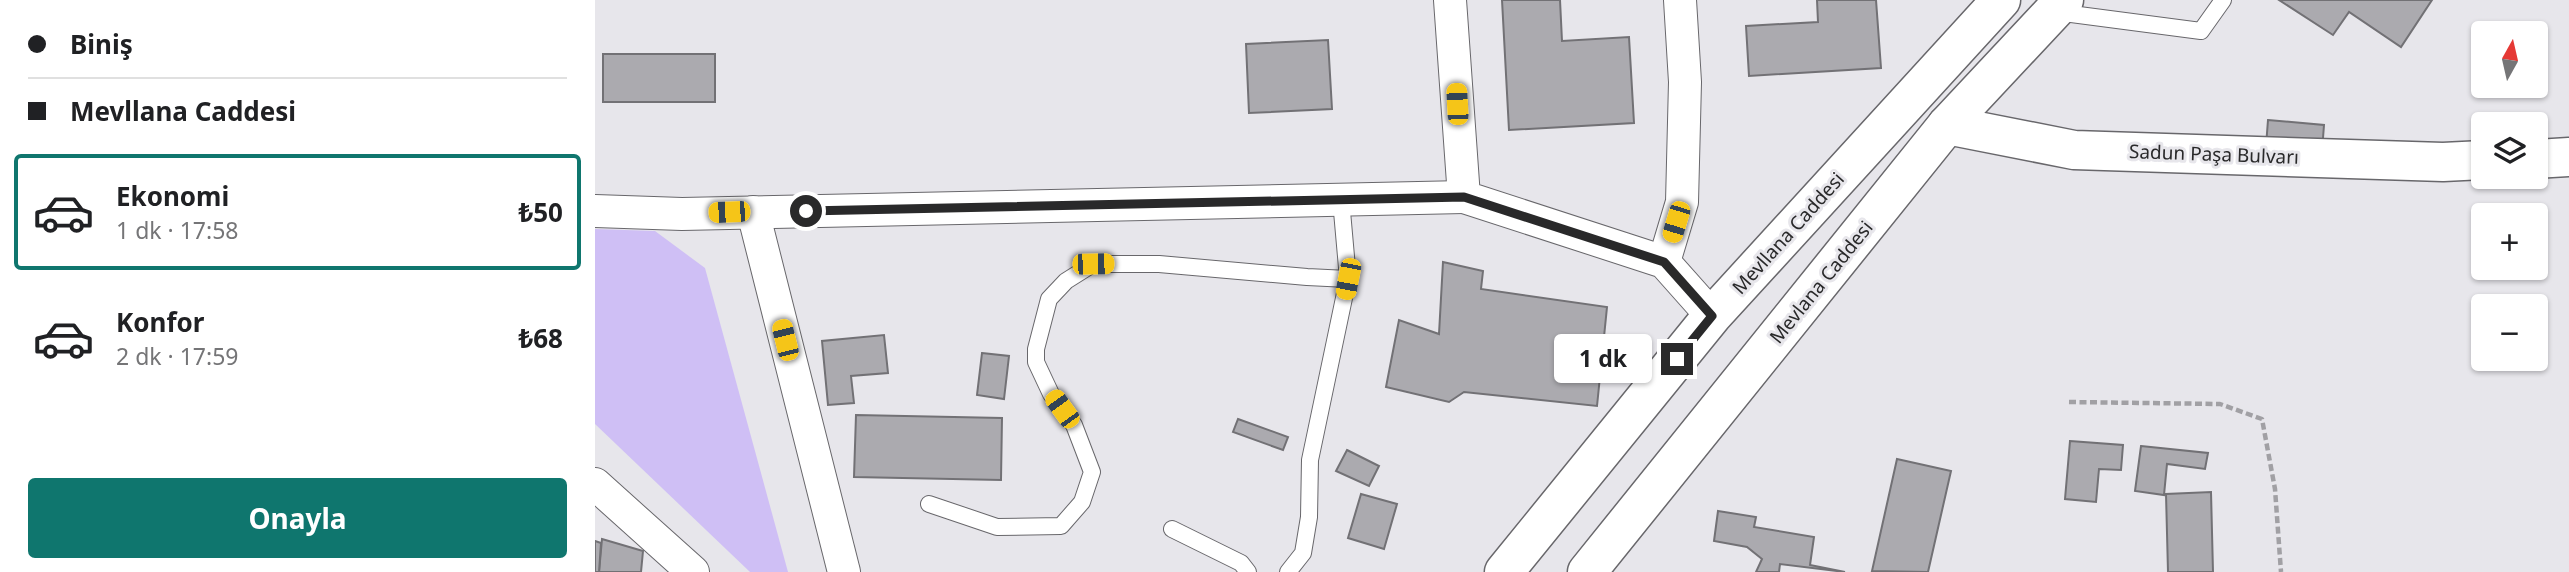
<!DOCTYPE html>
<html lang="tr">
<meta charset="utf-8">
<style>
:root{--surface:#fff;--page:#f2f2f2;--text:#202124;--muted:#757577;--line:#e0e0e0;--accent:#0f766e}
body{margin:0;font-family:"Noto Sans",sans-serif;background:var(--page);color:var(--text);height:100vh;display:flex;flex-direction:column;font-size:26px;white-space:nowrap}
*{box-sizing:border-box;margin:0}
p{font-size:23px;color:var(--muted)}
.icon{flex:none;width:38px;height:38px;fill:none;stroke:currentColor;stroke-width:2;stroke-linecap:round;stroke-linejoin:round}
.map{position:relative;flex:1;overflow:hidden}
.panel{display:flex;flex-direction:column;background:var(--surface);width:595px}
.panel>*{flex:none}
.banner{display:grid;align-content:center;height:154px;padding:0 28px;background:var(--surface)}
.needle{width:46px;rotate:8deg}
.fabs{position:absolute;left:1876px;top:21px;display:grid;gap:14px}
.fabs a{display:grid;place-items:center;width:77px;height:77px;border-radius:7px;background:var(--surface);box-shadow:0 2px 5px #0004;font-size:35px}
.end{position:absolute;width:32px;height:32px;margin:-16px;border:9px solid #29292a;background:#fff;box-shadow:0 0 0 4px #fff}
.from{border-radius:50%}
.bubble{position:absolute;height:49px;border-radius:7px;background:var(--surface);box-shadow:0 2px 5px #0004;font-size:23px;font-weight:700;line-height:49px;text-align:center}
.car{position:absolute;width:21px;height:42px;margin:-21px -10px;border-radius:9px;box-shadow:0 0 5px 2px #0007;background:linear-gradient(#f5c518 24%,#345 0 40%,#f5c518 0 76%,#345 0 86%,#f5c518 0)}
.banner b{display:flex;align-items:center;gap:24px;height:66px;font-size:26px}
.banner b+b{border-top:2px solid var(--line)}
.banner i{width:18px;height:18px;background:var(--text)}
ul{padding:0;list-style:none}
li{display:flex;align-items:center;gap:21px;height:116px;margin:0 14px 10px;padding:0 14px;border:4px solid transparent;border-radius:7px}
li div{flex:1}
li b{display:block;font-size:26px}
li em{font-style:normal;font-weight:700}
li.active{border-color:var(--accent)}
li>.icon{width:63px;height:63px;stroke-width:1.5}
.cta{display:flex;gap:14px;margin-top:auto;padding:14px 28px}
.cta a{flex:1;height:80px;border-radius:7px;background:var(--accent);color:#fff;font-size:28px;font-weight:700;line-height:80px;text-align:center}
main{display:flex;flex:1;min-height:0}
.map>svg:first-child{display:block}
.green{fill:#cfbff5}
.building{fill:#abaaaf;stroke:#727175;stroke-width:2}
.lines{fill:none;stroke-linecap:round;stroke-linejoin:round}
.lane-casing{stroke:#68676b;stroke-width:18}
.street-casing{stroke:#68676b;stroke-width:34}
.secondary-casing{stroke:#68676b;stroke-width:41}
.path{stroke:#a1a0a4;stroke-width:4.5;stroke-dasharray:7 3.5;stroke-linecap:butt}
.lane{stroke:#fff;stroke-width:16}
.street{stroke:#fff;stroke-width:32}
.secondary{stroke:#fff;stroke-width:38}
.route{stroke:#29292a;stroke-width:9}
.labels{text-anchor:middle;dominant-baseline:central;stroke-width:6;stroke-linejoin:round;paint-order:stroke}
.street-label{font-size:19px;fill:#29292a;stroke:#e7e6eb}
</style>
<main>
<section class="panel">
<div class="banner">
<b><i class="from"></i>Biniş</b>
<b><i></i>Mevllana Caddesi</b>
</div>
<ul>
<li class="active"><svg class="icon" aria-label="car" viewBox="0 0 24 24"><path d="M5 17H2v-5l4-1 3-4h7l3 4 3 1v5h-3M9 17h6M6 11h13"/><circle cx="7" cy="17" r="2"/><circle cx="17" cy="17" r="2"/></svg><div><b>Ekonomi</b><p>1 dk · 17:58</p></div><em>₺50</em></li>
<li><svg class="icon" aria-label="car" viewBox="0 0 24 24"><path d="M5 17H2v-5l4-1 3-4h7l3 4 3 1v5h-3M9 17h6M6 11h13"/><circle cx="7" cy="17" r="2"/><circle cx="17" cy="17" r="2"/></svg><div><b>Konfor</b><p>2 dk · 17:59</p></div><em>₺68</em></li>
</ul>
<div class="cta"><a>Onayla</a></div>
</section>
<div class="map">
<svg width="1974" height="572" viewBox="0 0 1974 572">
<rect width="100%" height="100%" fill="#e7e6eb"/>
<polygon class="green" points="0,229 60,231 110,268 193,572 155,572 0,424"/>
<g class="building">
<polygon points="907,0 965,0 967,41 1034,37 1039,123 914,130"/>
<polygon points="1222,0 1281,0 1286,68 1154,76 1151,26 1223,22"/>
<polygon points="1684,0 1837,0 1806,47 1754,12 1738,35"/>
<polygon points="733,40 737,109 654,113 651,44"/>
<rect x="8" y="54" width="112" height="48"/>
<polygon points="1673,120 1729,125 1727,151 1671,146"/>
<polygon points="848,262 888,271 886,289 1012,307 1002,406 869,392 854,402 791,387 804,320 844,334"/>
<polygon points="289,335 293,373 256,376 259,403 233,405 227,341"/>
<polygon points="387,353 414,356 409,399 382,395"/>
<polygon points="261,415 407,418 406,480 259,477"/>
<polygon points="643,419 693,437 688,450 638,432"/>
<polygon points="1475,441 1528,445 1526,470 1504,469 1501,502 1470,499"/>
<polygon points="1546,446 1613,453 1610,469 1572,464 1569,495 1540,491"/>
<polygon points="752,450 784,466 774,486 741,471"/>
<polygon points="1302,459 1356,471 1333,572 1277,571"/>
<polygon points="1616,492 1618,572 1573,572 1571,494"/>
<polygon points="766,494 802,504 789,549 753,538"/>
<polygon points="1123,511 1161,517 1159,527 1219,537 1215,565 1250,572 1185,564 1184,572 1161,572 1167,559 1152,547 1119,541"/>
<polygon points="7,539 48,551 46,572 4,572"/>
<polygon points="0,541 6,543 4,572 0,572"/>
</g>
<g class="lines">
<g class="lane-casing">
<g id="lane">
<polyline points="1461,12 1606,31 1628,0"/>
<polyline points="334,504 402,527 466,526 487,502 497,472 479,425 456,394 441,362 441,349 454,299 471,281 498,264 564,264 712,277 753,279"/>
<polyline points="577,529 646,563 653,572"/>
<polyline points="693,572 708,553 714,517 715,460 753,279 746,200"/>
</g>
</g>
<g class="street-casing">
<g id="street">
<polyline points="855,0 869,197 1069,262 1117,316"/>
<polyline points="0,211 87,214 869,197"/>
<polyline points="158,212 249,572"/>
<polyline points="1069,262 1087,202 1090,82 1085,0"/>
<polyline points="0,484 98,572"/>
</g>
</g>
<g class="secondary-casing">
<g id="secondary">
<polyline points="1352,125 1479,150 1848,162 1888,160"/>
<polyline points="1941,159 1974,157"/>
<polyline points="909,572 1117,316 1406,0"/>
<polyline points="992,572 1352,125 1469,0"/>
</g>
</g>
<polyline class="path" points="1474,402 1625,404 1667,419 1680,489 1686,572"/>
<use href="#lane" class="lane"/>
<use href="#street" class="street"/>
<use href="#secondary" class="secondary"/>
</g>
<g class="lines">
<polyline class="route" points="211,211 869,197 1069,262 1117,316 1082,359"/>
</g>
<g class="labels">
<g class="street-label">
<text transform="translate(1619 154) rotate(2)">Sadun Paşa Bulvarı</text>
<text transform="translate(1193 233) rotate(-48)">Mevllana Caddesi</text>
<text transform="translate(1226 282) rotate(-51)">Mevlana Caddesi</text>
</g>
</g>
</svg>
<div class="fabs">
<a><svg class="needle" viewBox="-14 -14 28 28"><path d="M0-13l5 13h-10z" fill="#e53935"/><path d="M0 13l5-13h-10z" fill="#757577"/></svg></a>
<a><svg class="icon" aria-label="layers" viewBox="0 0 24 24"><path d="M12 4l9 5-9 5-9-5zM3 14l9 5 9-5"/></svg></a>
<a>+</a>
<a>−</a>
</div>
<i class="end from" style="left:211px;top:211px"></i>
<i class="end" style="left:1082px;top:359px"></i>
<div class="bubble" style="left:959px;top:334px;width:98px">1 dk</div>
<i class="car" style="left:862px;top:104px;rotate:357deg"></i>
<i class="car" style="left:134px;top:212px;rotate:268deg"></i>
<i class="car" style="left:1081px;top:222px;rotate:197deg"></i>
<i class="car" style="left:498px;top:264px;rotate:89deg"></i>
<i class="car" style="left:753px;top:279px;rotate:191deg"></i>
<i class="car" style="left:190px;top:340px;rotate:346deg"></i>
<i class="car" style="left:467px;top:409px;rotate:324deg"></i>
</div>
</main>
